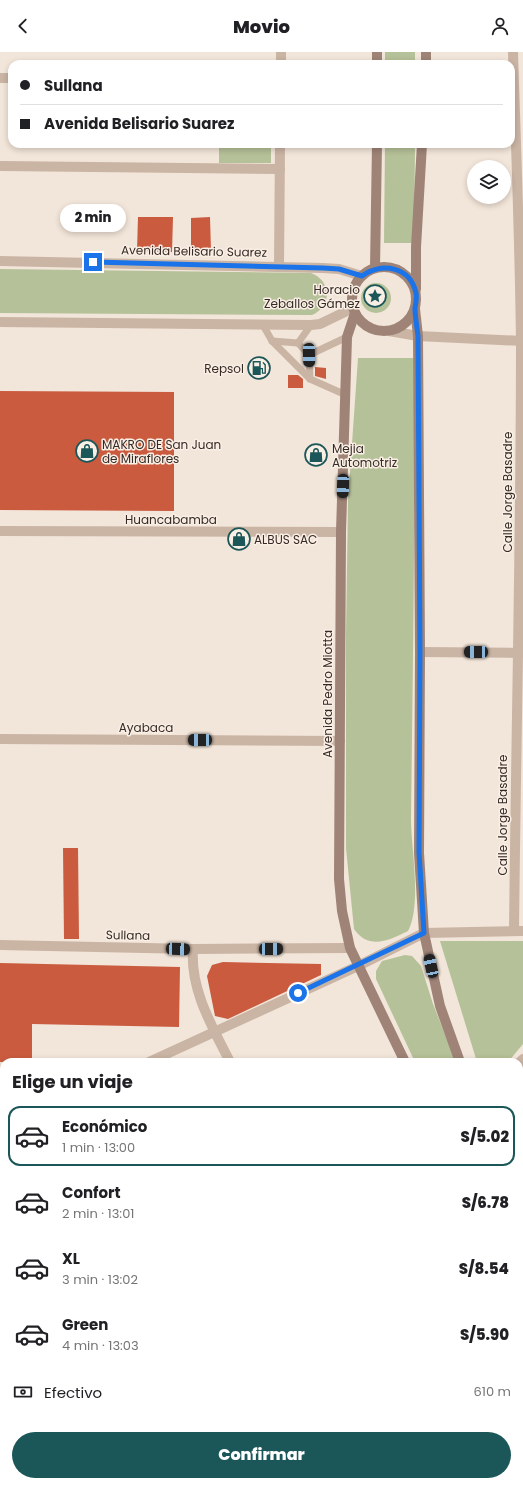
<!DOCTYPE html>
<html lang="es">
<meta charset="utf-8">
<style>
:root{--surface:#fff;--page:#f2f2f2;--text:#202124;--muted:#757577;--line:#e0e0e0;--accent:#1b5658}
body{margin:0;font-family:Poppins,sans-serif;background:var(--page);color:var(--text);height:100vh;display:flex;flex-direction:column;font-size:15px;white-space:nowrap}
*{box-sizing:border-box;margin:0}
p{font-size:13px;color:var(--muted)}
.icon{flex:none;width:22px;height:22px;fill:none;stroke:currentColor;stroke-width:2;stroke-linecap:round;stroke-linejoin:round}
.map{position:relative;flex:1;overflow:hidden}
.drawer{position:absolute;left:0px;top:1006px;width:523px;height:428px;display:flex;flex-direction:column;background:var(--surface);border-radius:12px 12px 0 0;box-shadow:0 2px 6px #0003}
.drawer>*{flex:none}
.hud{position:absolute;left:8px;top:8px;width:507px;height:88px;border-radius:12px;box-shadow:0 2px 6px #0003;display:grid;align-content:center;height:88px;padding:0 12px;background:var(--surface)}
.buttons{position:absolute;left:467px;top:108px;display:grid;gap:8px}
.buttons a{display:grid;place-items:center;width:44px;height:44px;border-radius:50%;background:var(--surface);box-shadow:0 2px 6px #0003;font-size:20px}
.end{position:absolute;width:18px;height:18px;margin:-9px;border:5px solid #1a73e8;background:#fff;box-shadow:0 0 0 2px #fff}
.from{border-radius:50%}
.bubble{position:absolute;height:28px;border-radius:14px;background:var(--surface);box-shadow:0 2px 6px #0003;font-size:13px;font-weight:800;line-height:28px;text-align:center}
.car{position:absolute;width:12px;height:24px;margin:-12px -6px;border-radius:5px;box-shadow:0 0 3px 1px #0007;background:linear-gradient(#222 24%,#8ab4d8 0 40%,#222 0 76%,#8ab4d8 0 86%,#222 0)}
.hud b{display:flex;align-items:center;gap:14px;height:38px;font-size:15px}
.hud b+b{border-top:1px solid var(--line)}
.hud i{width:10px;height:10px;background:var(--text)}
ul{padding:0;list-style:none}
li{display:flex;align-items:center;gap:12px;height:60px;margin:0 8px 6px;padding:0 4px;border:2px solid transparent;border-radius:12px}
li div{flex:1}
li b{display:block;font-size:15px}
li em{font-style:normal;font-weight:800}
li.selected{border-color:var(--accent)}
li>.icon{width:36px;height:36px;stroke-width:1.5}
h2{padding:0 12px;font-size:18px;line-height:48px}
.pay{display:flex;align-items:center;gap:10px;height:44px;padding:0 12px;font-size:15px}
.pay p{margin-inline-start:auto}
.cta{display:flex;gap:8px;margin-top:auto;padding:8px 12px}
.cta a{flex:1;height:46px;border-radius:24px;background:var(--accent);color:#fff;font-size:16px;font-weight:800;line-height:46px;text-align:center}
header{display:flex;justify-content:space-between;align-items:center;height:52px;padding:0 12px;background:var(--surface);font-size:18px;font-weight:800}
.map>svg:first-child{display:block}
.green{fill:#b5c198}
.building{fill:#ca5b3f}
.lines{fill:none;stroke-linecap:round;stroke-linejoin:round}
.service{stroke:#cab4a4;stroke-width:7}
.minor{stroke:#cab4a4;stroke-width:10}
.tertiary{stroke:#cab4a4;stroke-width:10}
.secondary{stroke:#9e8376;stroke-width:10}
.route{stroke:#1a73e8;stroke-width:5}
.labels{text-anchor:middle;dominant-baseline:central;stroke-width:3;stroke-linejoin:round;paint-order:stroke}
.street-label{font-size:12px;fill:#362a26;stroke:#faefe5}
.poi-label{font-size:12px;fill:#362a26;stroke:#faefe5;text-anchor:start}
</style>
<header><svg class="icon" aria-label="back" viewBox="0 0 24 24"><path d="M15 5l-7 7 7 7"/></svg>Movio<svg class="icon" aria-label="person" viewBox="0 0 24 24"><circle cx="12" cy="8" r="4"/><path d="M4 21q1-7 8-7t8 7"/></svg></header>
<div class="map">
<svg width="523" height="1434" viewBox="0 0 523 1434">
<rect width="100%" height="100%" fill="#f2e5d9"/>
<g class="green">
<rect x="385" y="0" width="30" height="12"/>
<rect x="219" y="92" width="52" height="19"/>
<polygon points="385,92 415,92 414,191 384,191"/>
<path d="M0,217L311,221C332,229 332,254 312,263L0,261Z"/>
<circle cx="376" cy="246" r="15"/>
<path d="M358,306H415C415,460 413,613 411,766C411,798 422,852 408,879C388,889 369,898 354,877L346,796V583L348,449Z"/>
<polygon points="440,889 523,889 523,992 508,1010 477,1010"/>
<polygon points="405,903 412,904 421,914 433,952 456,1010 415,1010 376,927 376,919 382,909"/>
<polygon points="523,1175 523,1220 519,1224 519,1177"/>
</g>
<g class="building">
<polygon points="138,165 173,165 172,200 137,199"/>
<polygon points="210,165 211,199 191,200 191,166"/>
<polygon points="253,307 266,308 265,325 253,324"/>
<polygon points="315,315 326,316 326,327 315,324"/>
<polygon points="288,323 298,323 303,327 303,336 288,336"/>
<polygon points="0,339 174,340 174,459 0,458"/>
<polygon points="308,396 324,397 324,409 308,408"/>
<polygon points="63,796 78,796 79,887 64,887"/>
<polygon points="223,910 321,912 321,923 228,967 215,964 207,924 212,913"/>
<polygon points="0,911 180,915 179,975 32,972 32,1010 0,1010"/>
</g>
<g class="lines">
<g class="service">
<polyline points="263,273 272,289 310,327 346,343"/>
<polyline points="272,289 298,291 311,273"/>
<polyline points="298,291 309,303"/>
<polyline points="310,327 309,303 347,285"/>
</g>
<g class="minor">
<path d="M513,0C516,97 520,194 521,292C521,487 516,683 514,879"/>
<polyline points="281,12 281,0"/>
<polyline points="0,26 12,26"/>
<polyline points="0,114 280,117"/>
<polyline points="279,214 280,92"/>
<polyline points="389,279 418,284 523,289"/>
<polyline points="0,479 341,480"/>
<polyline points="420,600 523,601"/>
<polyline points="0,687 340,689"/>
<polyline points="0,893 193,897 350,896"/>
<path d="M193,897C190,938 212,974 230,1010"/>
<polyline points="149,1010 358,914 424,881 523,879"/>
<polyline points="519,1011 523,1007"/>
<polyline points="0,1078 4,1077"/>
<polyline points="519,1089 523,1089"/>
<polyline points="519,1120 523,1113"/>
<polyline points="519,1171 523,1169"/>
<polyline points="0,1231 4,1239"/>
<polyline points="75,1430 76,1434"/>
<polyline points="265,1430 267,1434"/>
<polyline points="363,1430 364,1434"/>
<polyline points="222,1434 231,1430"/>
</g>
<g class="tertiary">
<polyline points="0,209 323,216 339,217 362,224"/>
<polyline points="0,270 311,273 320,272 353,256"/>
</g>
<g class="secondary">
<polyline points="377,12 377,0"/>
<polyline points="426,12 426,0"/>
<circle cx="384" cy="247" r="32"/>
<polyline points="375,216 377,92"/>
<polyline points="416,237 416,195 422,92"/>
<polyline points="415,257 418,284 420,600 419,801 424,881 440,954 460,1010"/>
<polyline points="355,261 347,285 341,480 339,827 342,859 350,896 405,1010"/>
<polyline points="519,1138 523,1146"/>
<polyline points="519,1231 523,1224"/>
<polyline points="519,1247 523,1255"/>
</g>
</g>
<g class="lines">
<path class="route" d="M93,210L323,216L339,217L362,224C381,210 410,214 416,241C417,246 416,251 415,256C415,265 417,275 418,284L420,600L419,800L424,881L298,941"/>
</g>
<defs>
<g id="sight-ring" transform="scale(1.15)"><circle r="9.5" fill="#faefe5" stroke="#1b5658" stroke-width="1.5"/><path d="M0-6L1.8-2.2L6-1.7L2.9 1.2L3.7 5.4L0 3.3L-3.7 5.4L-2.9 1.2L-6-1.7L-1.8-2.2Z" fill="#1b5658"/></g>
<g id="fuel-ring" transform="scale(1.15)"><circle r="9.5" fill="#faefe5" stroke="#1b5658" stroke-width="1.5"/><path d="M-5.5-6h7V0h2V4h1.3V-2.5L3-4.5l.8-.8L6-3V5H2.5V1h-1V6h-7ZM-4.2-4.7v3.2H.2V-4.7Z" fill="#1b5658"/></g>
<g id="shop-ring" transform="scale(1.15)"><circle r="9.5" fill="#faefe5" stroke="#1b5658" stroke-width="1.5"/><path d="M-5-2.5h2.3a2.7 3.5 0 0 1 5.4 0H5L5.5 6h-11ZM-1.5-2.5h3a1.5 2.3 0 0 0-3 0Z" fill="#1b5658"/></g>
</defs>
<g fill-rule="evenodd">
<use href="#sight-ring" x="375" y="244"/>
<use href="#fuel-ring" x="259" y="316"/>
<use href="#shop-ring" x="87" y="399"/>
<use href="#shop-ring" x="316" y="403"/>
<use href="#shop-ring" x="239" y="487"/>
</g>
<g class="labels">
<g class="street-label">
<text transform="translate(194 199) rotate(1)">Avenida Belisario Suarez</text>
<text transform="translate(507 440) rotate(-90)">Calle Jorge Basadre</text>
<text x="171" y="467">Huancabamba</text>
<text transform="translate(327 642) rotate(-90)">Avenida Pedro Miotta</text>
<text x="146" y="675">Ayabaca</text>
<text transform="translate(502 763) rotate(-90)">Calle Jorge Basadre</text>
<text transform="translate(128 883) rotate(1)">Sullana</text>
</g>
<g class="poi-label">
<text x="360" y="237" text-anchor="end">Horacio<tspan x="360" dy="14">Zeballos Gámez</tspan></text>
<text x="244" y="316" text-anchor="end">Repsol</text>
<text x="102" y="392">MAKRO DE San Juan<tspan x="102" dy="14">de Miraflores</tspan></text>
<text x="332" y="396">Mejia<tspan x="332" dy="14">Automotriz</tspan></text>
<text x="254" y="487">ALBUS SAC</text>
</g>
</g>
</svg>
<div class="buttons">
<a><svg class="icon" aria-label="layers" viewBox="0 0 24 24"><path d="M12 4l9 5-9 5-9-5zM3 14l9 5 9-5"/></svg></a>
</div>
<i class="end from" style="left:298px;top:941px"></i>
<i class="end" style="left:93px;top:210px"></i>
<div class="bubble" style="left:60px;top:152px;width:66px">2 min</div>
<i class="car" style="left:309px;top:303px;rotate:179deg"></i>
<i class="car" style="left:343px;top:434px;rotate:182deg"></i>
<i class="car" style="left:476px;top:600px;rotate:270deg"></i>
<i class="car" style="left:200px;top:688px;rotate:270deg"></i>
<i class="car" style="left:178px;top:897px;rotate:92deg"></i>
<i class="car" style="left:271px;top:897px;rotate:89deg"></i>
<i class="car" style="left:431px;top:914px;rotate:348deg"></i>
<div class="hud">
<b><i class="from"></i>Sullana</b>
<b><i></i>Avenida Belisario Suarez</b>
</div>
<section class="drawer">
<h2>Elige un viaje</h2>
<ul>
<li class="selected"><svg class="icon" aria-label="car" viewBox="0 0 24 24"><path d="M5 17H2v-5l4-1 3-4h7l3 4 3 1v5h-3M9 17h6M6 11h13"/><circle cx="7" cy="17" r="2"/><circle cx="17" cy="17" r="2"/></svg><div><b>Económico</b><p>1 min · 13:00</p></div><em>S/5.02</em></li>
<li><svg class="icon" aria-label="car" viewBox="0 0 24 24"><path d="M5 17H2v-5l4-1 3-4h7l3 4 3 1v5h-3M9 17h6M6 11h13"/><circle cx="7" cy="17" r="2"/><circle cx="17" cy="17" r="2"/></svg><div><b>Confort</b><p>2 min · 13:01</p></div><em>S/6.78</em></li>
<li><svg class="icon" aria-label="car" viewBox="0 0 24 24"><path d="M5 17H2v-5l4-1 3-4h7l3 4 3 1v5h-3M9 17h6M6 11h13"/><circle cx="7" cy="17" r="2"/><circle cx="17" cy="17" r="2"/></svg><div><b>XL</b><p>3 min · 13:02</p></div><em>S/8.54</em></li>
<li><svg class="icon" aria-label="car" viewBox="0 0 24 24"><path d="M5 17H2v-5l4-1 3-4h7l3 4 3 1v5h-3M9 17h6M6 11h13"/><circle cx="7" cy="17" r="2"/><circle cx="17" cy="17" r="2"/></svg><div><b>Green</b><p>4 min · 13:03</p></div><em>S/5.90</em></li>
</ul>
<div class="pay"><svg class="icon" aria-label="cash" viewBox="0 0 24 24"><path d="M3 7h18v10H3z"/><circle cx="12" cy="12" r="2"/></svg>Efectivo<p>610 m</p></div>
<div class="cta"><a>Confirmar</a></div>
</section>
</div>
